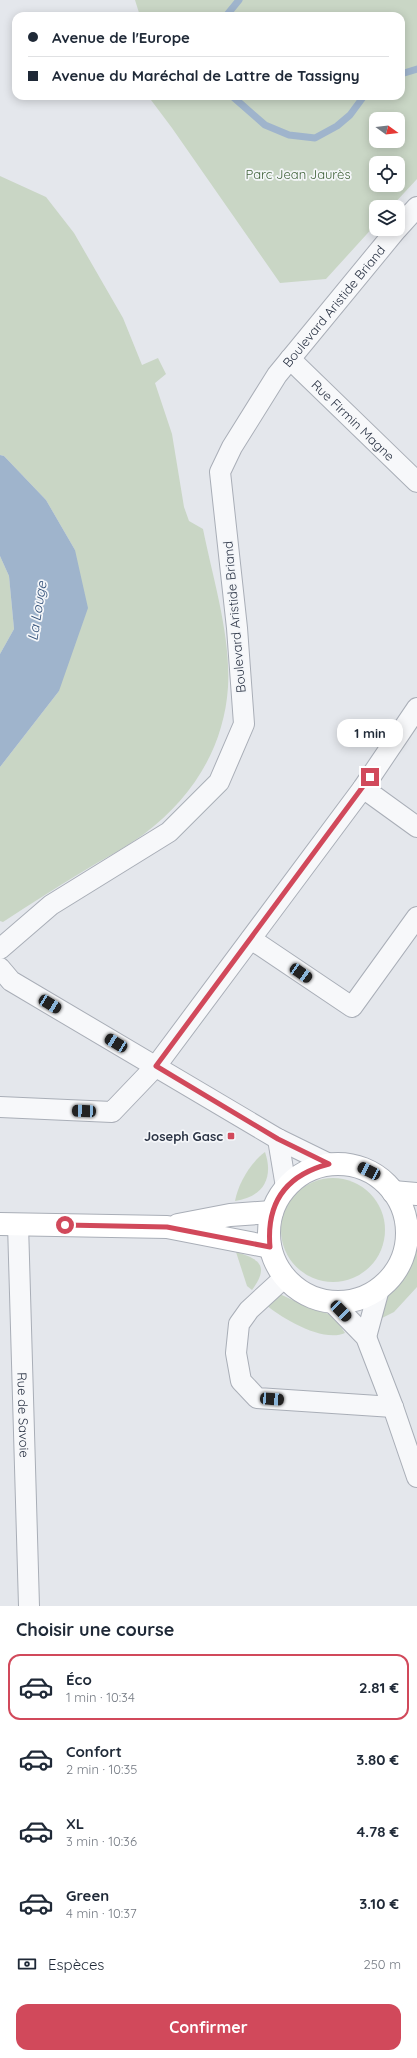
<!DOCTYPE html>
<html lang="fr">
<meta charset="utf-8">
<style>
:root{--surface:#fff;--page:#f2f2f3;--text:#1f2937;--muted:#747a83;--line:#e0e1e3;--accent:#d1495b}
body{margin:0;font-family:Quicksand,sans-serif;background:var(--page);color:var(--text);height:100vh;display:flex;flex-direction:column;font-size:15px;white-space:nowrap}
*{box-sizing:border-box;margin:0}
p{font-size:13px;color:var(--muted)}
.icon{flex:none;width:22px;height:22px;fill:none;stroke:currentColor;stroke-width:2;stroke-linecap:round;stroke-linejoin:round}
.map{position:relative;height:1606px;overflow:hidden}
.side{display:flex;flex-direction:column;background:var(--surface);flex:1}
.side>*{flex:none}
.banner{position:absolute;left:12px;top:12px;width:393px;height:88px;border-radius:12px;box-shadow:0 2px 10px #0003;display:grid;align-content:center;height:88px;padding:0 16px;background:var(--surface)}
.needle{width:26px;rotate:105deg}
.tools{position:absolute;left:369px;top:112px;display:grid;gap:8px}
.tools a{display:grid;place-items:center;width:36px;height:36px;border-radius:8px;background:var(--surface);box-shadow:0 2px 10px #0003;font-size:20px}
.end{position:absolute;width:18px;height:18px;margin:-9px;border:5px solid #d1495b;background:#fff;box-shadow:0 0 0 2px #fff}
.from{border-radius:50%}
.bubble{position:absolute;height:28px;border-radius:12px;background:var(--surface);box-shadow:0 2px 10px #0003;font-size:13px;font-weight:700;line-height:28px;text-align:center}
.car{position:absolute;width:12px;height:24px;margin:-12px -6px;border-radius:5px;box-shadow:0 0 3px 1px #0007;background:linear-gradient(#222 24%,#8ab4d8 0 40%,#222 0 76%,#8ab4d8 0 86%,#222 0)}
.banner b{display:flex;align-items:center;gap:14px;height:38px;font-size:15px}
.banner b+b{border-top:1px solid var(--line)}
.banner i{width:10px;height:10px;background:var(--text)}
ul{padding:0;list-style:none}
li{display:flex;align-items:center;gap:12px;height:66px;margin:0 8px 6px;padding:0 8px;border:2px solid transparent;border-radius:12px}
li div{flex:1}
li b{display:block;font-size:15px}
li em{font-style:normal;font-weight:700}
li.on{border-color:var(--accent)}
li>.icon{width:36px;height:36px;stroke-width:1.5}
h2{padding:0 16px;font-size:18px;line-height:48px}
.pay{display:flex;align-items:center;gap:10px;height:44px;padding:0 16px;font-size:15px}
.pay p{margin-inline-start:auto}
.primary-button{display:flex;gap:8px;margin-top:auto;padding:8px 16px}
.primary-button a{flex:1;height:46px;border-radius:12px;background:var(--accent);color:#fff;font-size:16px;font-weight:700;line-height:46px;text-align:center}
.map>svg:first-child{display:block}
.green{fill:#c9d6c5;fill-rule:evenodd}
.water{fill:#9fb4cc}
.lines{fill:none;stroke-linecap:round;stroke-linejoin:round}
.stream{stroke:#9fb4cc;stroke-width:7}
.street-casing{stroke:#a9aeb7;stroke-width:22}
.secondary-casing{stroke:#a9aeb7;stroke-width:24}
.street{stroke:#f7f8fa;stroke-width:20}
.secondary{stroke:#fff;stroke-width:22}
.route{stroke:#d1495b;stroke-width:5}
.poi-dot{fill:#d1495b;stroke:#f4f6f9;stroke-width:1.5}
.labels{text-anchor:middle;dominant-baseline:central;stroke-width:3.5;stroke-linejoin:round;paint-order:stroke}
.park-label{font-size:13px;fill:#3f6138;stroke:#f4f6f9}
.street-label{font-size:13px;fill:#2b3445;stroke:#f4f6f9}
.poi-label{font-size:13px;font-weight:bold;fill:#2b3445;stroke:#f4f6f9;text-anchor:end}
.water-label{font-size:14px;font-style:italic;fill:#34527a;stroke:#f4f6f9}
</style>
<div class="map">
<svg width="417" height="1606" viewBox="0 0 417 1606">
<rect width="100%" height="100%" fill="#e4e7ec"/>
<g class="green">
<path d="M135,0H417V179L391,207H376V224L326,279L280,283L172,128L148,96H401V16H140ZM376,119H398V141H376ZM376,163H398V185H376Z"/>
<path d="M0,176L46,197L74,233L123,318L142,365L158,358L166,374L155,383L172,434L184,507L189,521L203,529C213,579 231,636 228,687C224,748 192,798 144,834C125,848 103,859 82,872C55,888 29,905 3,922L0,921V767L59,691L75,550L46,500L4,456L0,455Z"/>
<polygon points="0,556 9,576 14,629 0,654"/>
<path d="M265,1152C274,1178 263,1197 235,1201C238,1184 250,1163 265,1152Z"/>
<circle cx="333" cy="1230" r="52"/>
<polygon points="417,1246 417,1287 394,1312 378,1320 387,1293 402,1276"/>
<path d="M236,1252C261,1259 269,1267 252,1290L247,1286Z"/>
<path d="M276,1294L282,1295L305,1306L329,1314L337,1321L345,1333C323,1343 281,1318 265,1304Z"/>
</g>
<polygon class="water" points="0,455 4,456 46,500 75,550 88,608 59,691 0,767 0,654 14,629 9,576 0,556"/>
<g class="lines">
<g class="stream">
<polyline points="226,16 239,0"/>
<polyline points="401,74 417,69"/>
<polyline points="232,96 265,125 289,135 315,138 337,126 350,115 364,96"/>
</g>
<g class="street-casing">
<g id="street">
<polyline points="398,228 417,207"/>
<path id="s1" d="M290,359L417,482"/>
<polyline points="363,788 417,827"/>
<polyline points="251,939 352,1007 417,917"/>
<path id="s2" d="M0,949L51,905L169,832L219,782L244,724L237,628L220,472L232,447L277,375L397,229"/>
<polyline points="0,968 11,981 278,1139 329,1164"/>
<polyline points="0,1107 112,1112 156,1066 363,788 417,708"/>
<polyline points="278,1139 286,1187"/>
<path id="s3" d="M18,1224L29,1606"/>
<polyline points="285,1277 249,1310 239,1324 236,1353 241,1381 257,1398 393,1407"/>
<polyline points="332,1302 366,1337 393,1407 417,1477"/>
<polyline points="366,1337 379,1289"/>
</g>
</g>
<g class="secondary-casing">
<g id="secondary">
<circle cx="338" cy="1233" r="69"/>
<polyline points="393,1192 417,1194"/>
<polyline points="0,1224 167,1227 270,1247"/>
<polyline points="178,1225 230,1215 272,1212"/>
</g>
</g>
<use href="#street" class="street"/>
<use href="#secondary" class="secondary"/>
</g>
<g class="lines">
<path class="route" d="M65,1225L167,1227L270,1247C266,1202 286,1175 329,1164L278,1139L156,1066L370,777"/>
</g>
<rect class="poi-dot" x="227" y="1132" width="8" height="8" rx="2"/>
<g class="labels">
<g class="park-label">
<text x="298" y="174">Parc Jean Jaurès</text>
</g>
<g class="street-label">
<text stroke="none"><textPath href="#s2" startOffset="795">Boulevard Aristide Briand</textPath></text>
<text stroke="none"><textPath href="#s1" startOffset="88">Rue Firmin Magne</textPath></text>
<text transform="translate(234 617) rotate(-95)">Boulevard Aristide Briand</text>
<text stroke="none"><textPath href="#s3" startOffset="191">Rue de Savoie</textPath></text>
</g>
<g class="poi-label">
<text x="223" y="1136">Joseph Gasc</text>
</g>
<g class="water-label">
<text transform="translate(37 611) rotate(-81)">La Louge</text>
</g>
</g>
</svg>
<div class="tools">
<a><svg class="needle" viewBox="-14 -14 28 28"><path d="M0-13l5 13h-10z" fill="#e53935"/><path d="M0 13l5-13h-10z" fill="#747a83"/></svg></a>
<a><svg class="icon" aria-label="locate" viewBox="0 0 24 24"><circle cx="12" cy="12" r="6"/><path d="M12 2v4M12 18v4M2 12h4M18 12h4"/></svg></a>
<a><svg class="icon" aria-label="layers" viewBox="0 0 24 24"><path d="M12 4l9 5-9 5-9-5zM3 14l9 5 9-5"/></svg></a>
</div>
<i class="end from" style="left:65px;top:1225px"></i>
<i class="end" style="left:370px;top:777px"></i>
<div class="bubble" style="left:337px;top:719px;width:66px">1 min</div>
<i class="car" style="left:301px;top:973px;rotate:124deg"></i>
<i class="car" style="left:50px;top:1004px;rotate:121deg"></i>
<i class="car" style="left:116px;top:1043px;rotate:301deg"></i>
<i class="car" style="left:84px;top:1111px;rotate:272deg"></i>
<i class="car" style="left:369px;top:1171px;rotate:297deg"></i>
<i class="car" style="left:341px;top:1311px;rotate:136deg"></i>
<i class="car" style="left:272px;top:1399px;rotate:94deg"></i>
<div class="banner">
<b><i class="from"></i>Avenue de l'Europe</b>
<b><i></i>Avenue du Maréchal de Lattre de Tassigny</b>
</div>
</div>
<section class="side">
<h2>Choisir une course</h2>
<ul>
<li class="on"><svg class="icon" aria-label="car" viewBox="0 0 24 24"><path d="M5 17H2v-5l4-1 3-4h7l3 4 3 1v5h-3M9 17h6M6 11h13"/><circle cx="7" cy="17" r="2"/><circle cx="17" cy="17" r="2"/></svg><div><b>Éco</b><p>1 min · 10:34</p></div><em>2.81 €</em></li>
<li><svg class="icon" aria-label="car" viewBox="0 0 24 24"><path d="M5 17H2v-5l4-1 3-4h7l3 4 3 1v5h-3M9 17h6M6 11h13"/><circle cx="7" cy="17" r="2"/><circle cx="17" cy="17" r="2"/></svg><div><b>Confort</b><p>2 min · 10:35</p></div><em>3.80 €</em></li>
<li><svg class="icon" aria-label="car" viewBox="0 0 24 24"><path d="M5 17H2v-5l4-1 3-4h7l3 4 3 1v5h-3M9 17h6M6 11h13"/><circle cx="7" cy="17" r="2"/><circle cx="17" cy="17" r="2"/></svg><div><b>XL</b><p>3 min · 10:36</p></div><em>4.78 €</em></li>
<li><svg class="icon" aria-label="car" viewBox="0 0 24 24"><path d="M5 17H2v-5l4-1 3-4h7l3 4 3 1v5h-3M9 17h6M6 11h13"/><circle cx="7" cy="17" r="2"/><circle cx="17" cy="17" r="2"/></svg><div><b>Green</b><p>4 min · 10:37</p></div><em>3.10 €</em></li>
</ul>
<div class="pay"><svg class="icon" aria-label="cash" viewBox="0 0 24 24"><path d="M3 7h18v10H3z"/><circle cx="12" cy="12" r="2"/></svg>Espèces<p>250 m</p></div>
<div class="primary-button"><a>Confirmer</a></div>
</section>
